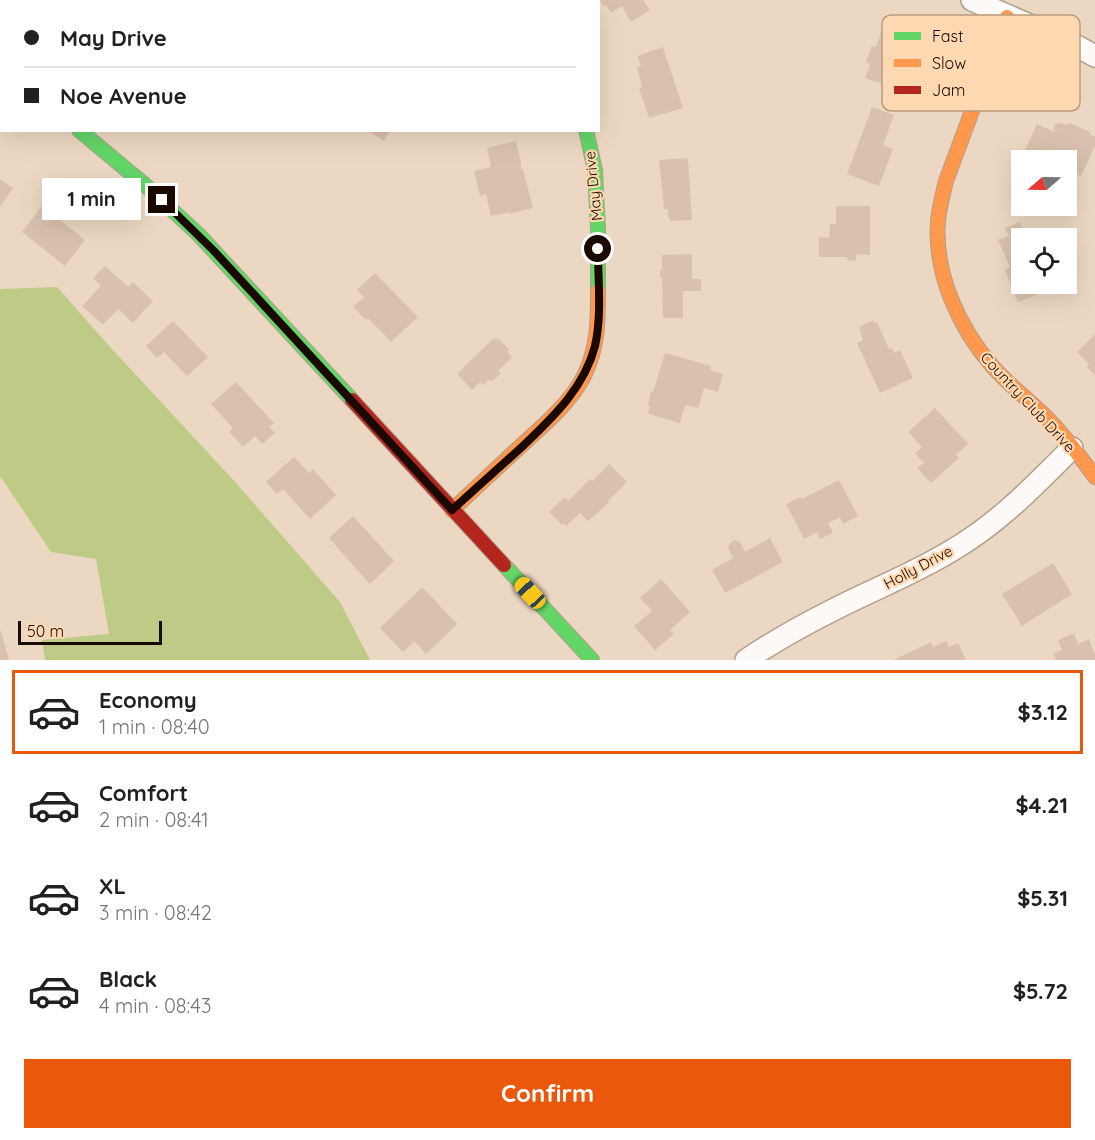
<!DOCTYPE html>
<meta charset="utf-8">
<style>
:root{--surface:#fff;--page:#f6f6f6;--text:#202124;--muted:#757577;--line:#e0e0e0;--accent:#ea580c}
body{margin:0;font-family:Quicksand,sans-serif;background:var(--page);color:var(--text);height:100vh;display:flex;flex-direction:column;font-size:22px;white-space:nowrap}
*{box-sizing:border-box;margin:0}
p{font-size:20px;color:var(--muted)}
.icon{flex:none;width:33px;height:33px;fill:none;stroke:currentColor;stroke-width:2;stroke-linecap:round;stroke-linejoin:round}
.map{position:relative;height:660px;overflow:hidden}
.drawer{display:flex;flex-direction:column;background:var(--surface);flex:1}
.drawer>*{flex:none}
.banner{position:absolute;left:0px;top:0px;width:600px;height:132px;box-shadow:0 6px 24px #0002;display:grid;align-content:center;height:132px;padding:0 24px;background:var(--surface)}
.needle{width:39px;rotate:250deg}
.fabs{position:absolute;left:1011px;top:150px;display:grid;gap:12px}
.fabs a{display:grid;place-items:center;width:66px;height:66px;border-radius:0px;background:var(--surface);box-shadow:0 6px 24px #0002;font-size:30px}
.scale{position:absolute;left:18px;bottom:15px;width:144px;box-sizing:border-box;padding-left:6px;border:3px solid #190900;border-top:0;font-size:16px;line-height:21px;white-space:nowrap;color:#190900;-webkit-text-stroke:4px #fed8b1;paint-order:stroke}
.end{position:absolute;width:27px;height:27px;margin:-14px;border:8px solid #190900;background:#fff;box-shadow:0 0 0 3px #fff}
.from{border-radius:50%}
.bubble{position:absolute;height:42px;border-radius:0px;background:var(--surface);box-shadow:0 6px 24px #0002;font-size:20px;font-weight:800;line-height:42px;text-align:center}
.car{position:absolute;width:18px;height:36px;margin:-18px -9px;border-radius:8px;box-shadow:0 0 4px 2px #0007;background:linear-gradient(#f5c518 24%,#345 0 40%,#f5c518 0 76%,#345 0 86%,#f5c518 0)}
.banner b{display:flex;align-items:center;gap:21px;height:57px;font-size:22px}
.banner b+b{border-top:2px solid var(--line)}
.banner i{width:15px;height:15px;background:var(--text)}
ul{padding:10px 0 0;list-style:none}
li{display:flex;align-items:center;gap:18px;height:84px;margin:0 12px 9px;padding:0 12px;border:3px solid transparent;border-radius:0px}
li div{flex:1}
li b{display:block;font-size:22px}
li em{font-style:normal;font-weight:800}
li.selected{border-color:var(--accent)}
li>.icon{width:54px;height:54px;stroke-width:1.5}
.button{display:flex;gap:12px;margin-top:auto;padding:12px 24px}
.button a{flex:1;height:69px;border-radius:0px;background:var(--accent);color:#fff;font-size:24px;font-weight:800;line-height:69px;text-align:center}
.map>svg:first-child{display:block}
.forest{fill:#bdcb87}
.building{fill:#dac1af}
.lines{fill:none;stroke-linecap:round;stroke-linejoin:round}
.street-casing{stroke:#b19f8d;stroke-width:24}
.fast-casing{stroke:#b19f8d;stroke-width:16}
.slow-casing{stroke:#b19f8d;stroke-width:16}
.jam-casing{stroke:#b19f8d;stroke-width:16}
.street{stroke:#fcf9f6;stroke-width:21}
.fast{stroke:#63d668;stroke-width:14}
.slow{stroke:#ff974d;stroke-width:14}
.jam{stroke:#b3261e;stroke-width:14}
.route{stroke:#190900;stroke-width:8}
.labels{text-anchor:middle;dominant-baseline:central;stroke-width:4.5;stroke-linejoin:round;paint-order:stroke}
.street-label{font-size:15px;fill:#190900;stroke:#fed8b1}
.key{fill:#fed8b1;stroke:#b99a7c;stroke-width:1.5}
.key-label{font-size:16px;fill:#190900}
</style>
<div class="map">
<svg width="1095" height="660" viewBox="0 0 1095 660">
<rect width="100%" height="100%" fill="#ecd8c2"/>
<polygon class="forest" points="57,287 111,348 236,483 340,602 370,660 45,660 42,640 109,634 96,559 51,552 0,476 0,289"/>
<g class="building">
<polygon points="600,0 643,0 650,10 631,22 622,6 611,13 606,5 604,7"/>
<polygon points="882,29 903,36 901,40 908,42 907,45 919,50 916,59 920,60 908,93 865,78 870,65 866,62 872,46 876,47"/>
<polygon points="663,47 683,108 649,118 639,88 642,87 637,68 641,66 637,56"/>
<polygon points="872,107 894,115 883,145 893,149 879,186 847,174"/>
<polygon points="1060,123 1066,125 1070,123 1090,132 1089,134 1095,137 1095,146 1081,176 1066,170 1066,160 1052,160 1047,158 1046,160 1042,160 1024,152 1037,124 1055,132 1053,128 1055,124"/>
<polygon points="367,130 390,130 384,141"/>
<polygon points="516,141 521,163 521,169 523,169 533,208 509,214 509,212 491,216 486,194 480,196 474,171 491,167 487,148"/>
<polygon points="688,158 692,220 670,221 670,218 668,218 668,209 664,209 659,160"/>
<polygon points="0,179 13,188 0,207"/>
<polygon points="42,206 85,240 65,266 22,232"/>
<polygon points="836,206 870,206 870,255 856,254 856,261 847,260 847,257 819,257 819,237 829,238 830,224 836,224"/>
<polygon points="1020,222 1023,230 1026,229 1029,238 1022,238 1022,284 1045,284 1048,290 1018,302 1005,270 1010,267 998,240 1009,236 1005,228"/>
<polygon points="692,254 692,279 701,279 701,291 683,291 683,318 663,318 662,278 660,278 660,270 662,270 662,255"/>
<polygon points="105,266 128,287 133,282 153,301 133,323 118,309 103,325 82,306 101,286 93,278"/>
<polygon points="375,273 418,317 391,342 368,318 366,320 353,307 364,297 357,290"/>
<polygon points="873,320 874,323 877,322 889,349 892,348 894,353 900,350 913,378 880,393 857,343 863,340 859,327"/>
<polygon points="173,321 208,357 187,376 164,352 157,358 146,346"/>
<polygon points="1095,334 1095,375 1087,367 1089,365 1077,352"/>
<polygon points="494,338 496,340 498,338 509,349 507,352 512,357 498,371 501,373 493,381 488,380 483,385 480,382 472,390 457,374"/>
<polygon points="665,353 711,366 710,370 723,374 718,392 704,388 698,408 685,405 680,423 648,414 650,406 648,405 651,391 653,392"/>
<polygon points="236,382 274,423 269,427 275,433 262,444 255,436 243,447 229,432 233,428 211,404"/>
<polygon points="935,408 968,444 956,455 959,458 931,483 917,468 924,463 915,453 922,447 908,432"/>
<polygon points="294,457 309,473 313,469 336,495 310,519 283,489 277,494 266,482"/>
<polygon points="609,464 627,482 608,501 609,503 588,521 580,513 566,526 564,523 562,525 549,512 565,497 568,501 590,479 592,481"/>
<polygon points="839,480 858,516 843,524 840,517 828,523 833,533 820,539 817,532 804,539 786,504 801,497 802,499"/>
<polygon points="353,516 394,561 370,584 329,538"/>
<polygon points="770,538 783,562 725,593 712,570 733,558 728,548 730,543 735,540 740,542 745,552"/>
<polygon points="1053,563 1072,594 1022,626 1002,594"/>
<polygon points="661,579 690,612 670,630 674,634 655,650 634,626 652,611 640,598"/>
<polygon points="422,587 457,624 426,654 414,641 403,652 380,628"/>
<polygon points="0,631 1,631 9,660 0,660"/>
<polygon points="1074,633 1078,644 1089,639 1095,655 1095,660 1056,660 1053,653 1062,650 1058,640"/>
<polygon points="946,641 949,647 958,643 966,660 893,660 931,642 933,647"/>
</g>
<g class="lines">
<g class="street-casing">
<g id="street">
<polyline points="521,0 523,2"/>
<polyline points="972,0 1073,44 1095,56"/>
<polyline points="0,77 2,78"/>
<path d="M746,660C773,642 803,625 833,610C872,590 913,574 951,551C999,523 1033,487 1072,448"/>
</g>
</g>
<g class="fast-casing">
<g id="fast">
<polyline points="79,130 145,185 198,234 352,400"/>
<polyline points="586,130 595,170 598,230 598,291"/>
<polyline points="504,565 592,660"/>
</g>
</g>
<g class="slow-casing">
<g id="slow">
<path d="M1007,17L946,181C943,194 939,208 938,221C934,274 959,328 993,367C1009,385 1029,400 1046,417C1064,435 1080,456 1095,477"/>
<path d="M452,510C476,488 499,466 523,444C544,425 571,402 584,376C598,347 598,322 598,291"/>
</g>
</g>
<g class="jam-casing">
<polyline id="jam" points="352,400 504,565"/>
</g>
<use href="#street" class="street"/>
<use href="#fast" class="fast"/>
<use href="#slow" class="slow"/>
<use href="#jam" class="jam"/>
</g>
<g class="lines">
<path class="route" d="M162,200L214,251L452,510C476,488 500,467 524,445C554,416 584,388 595,346C602,315 598,281 598,249"/>
</g>
<g class="labels">
<g class="street-label">
<text transform="translate(593 186) rotate(-96)">May Drive</text>
<text transform="translate(1028 402) rotate(47)">Country Club Drive</text>
<text transform="translate(918 567) rotate(-28)">Holly Drive</text>
</g>
</g>
<rect x="882" y="15" width="198" height="96" rx="9" class="key"/>
<rect x="894" y="32" width="27" height="8" fill="#63d668"/>
<rect x="894" y="59" width="27" height="8" fill="#ff974d"/>
<rect x="894" y="86" width="27" height="8" fill="#b3261e"/>
<g class="key-label">
<text x="932" y="42">Fast</text>
<text x="932" y="69">Slow</text>
<text x="932" y="96">Jam</text>
</g>
</svg>
<div class="fabs">
<a><svg class="needle" viewBox="-14 -14 28 28"><path d="M0-13l5 13h-10z" fill="#e53935"/><path d="M0 13l5-13h-10z" fill="#757577"/></svg></a>
<a><svg class="icon" aria-label="locate" viewBox="0 0 24 24"><circle cx="12" cy="12" r="6"/><path d="M12 2v4M12 18v4M2 12h4M18 12h4"/></svg></a>
</div>
<div class="scale">50 m</div>
<i class="end from" style="left:598px;top:249px"></i>
<i class="end" style="left:162px;top:200px"></i>
<div class="bubble" style="left:42px;top:178px;width:99px">1 min</div>
<i class="car" style="left:530px;top:593px;rotate:317deg"></i>
<div class="banner">
<b><i class="from"></i>May Drive</b>
<b><i></i>Noe Avenue</b>
</div>
</div>
<section class="drawer">
<ul>
<li class="selected"><svg class="icon" aria-label="car" viewBox="0 0 24 24"><path d="M5 17H2v-5l4-1 3-4h7l3 4 3 1v5h-3M9 17h6M6 11h13"/><circle cx="7" cy="17" r="2"/><circle cx="17" cy="17" r="2"/></svg><div><b>Economy</b><p>1 min · 08:40</p></div><em>$3.12</em></li>
<li><svg class="icon" aria-label="car" viewBox="0 0 24 24"><path d="M5 17H2v-5l4-1 3-4h7l3 4 3 1v5h-3M9 17h6M6 11h13"/><circle cx="7" cy="17" r="2"/><circle cx="17" cy="17" r="2"/></svg><div><b>Comfort</b><p>2 min · 08:41</p></div><em>$4.21</em></li>
<li><svg class="icon" aria-label="car" viewBox="0 0 24 24"><path d="M5 17H2v-5l4-1 3-4h7l3 4 3 1v5h-3M9 17h6M6 11h13"/><circle cx="7" cy="17" r="2"/><circle cx="17" cy="17" r="2"/></svg><div><b>XL</b><p>3 min · 08:42</p></div><em>$5.31</em></li>
<li><svg class="icon" aria-label="car" viewBox="0 0 24 24"><path d="M5 17H2v-5l4-1 3-4h7l3 4 3 1v5h-3M9 17h6M6 11h13"/><circle cx="7" cy="17" r="2"/><circle cx="17" cy="17" r="2"/></svg><div><b>Black</b><p>4 min · 08:43</p></div><em>$5.72</em></li>
</ul>
<div class="button"><a>Confirm</a></div>
</section>
